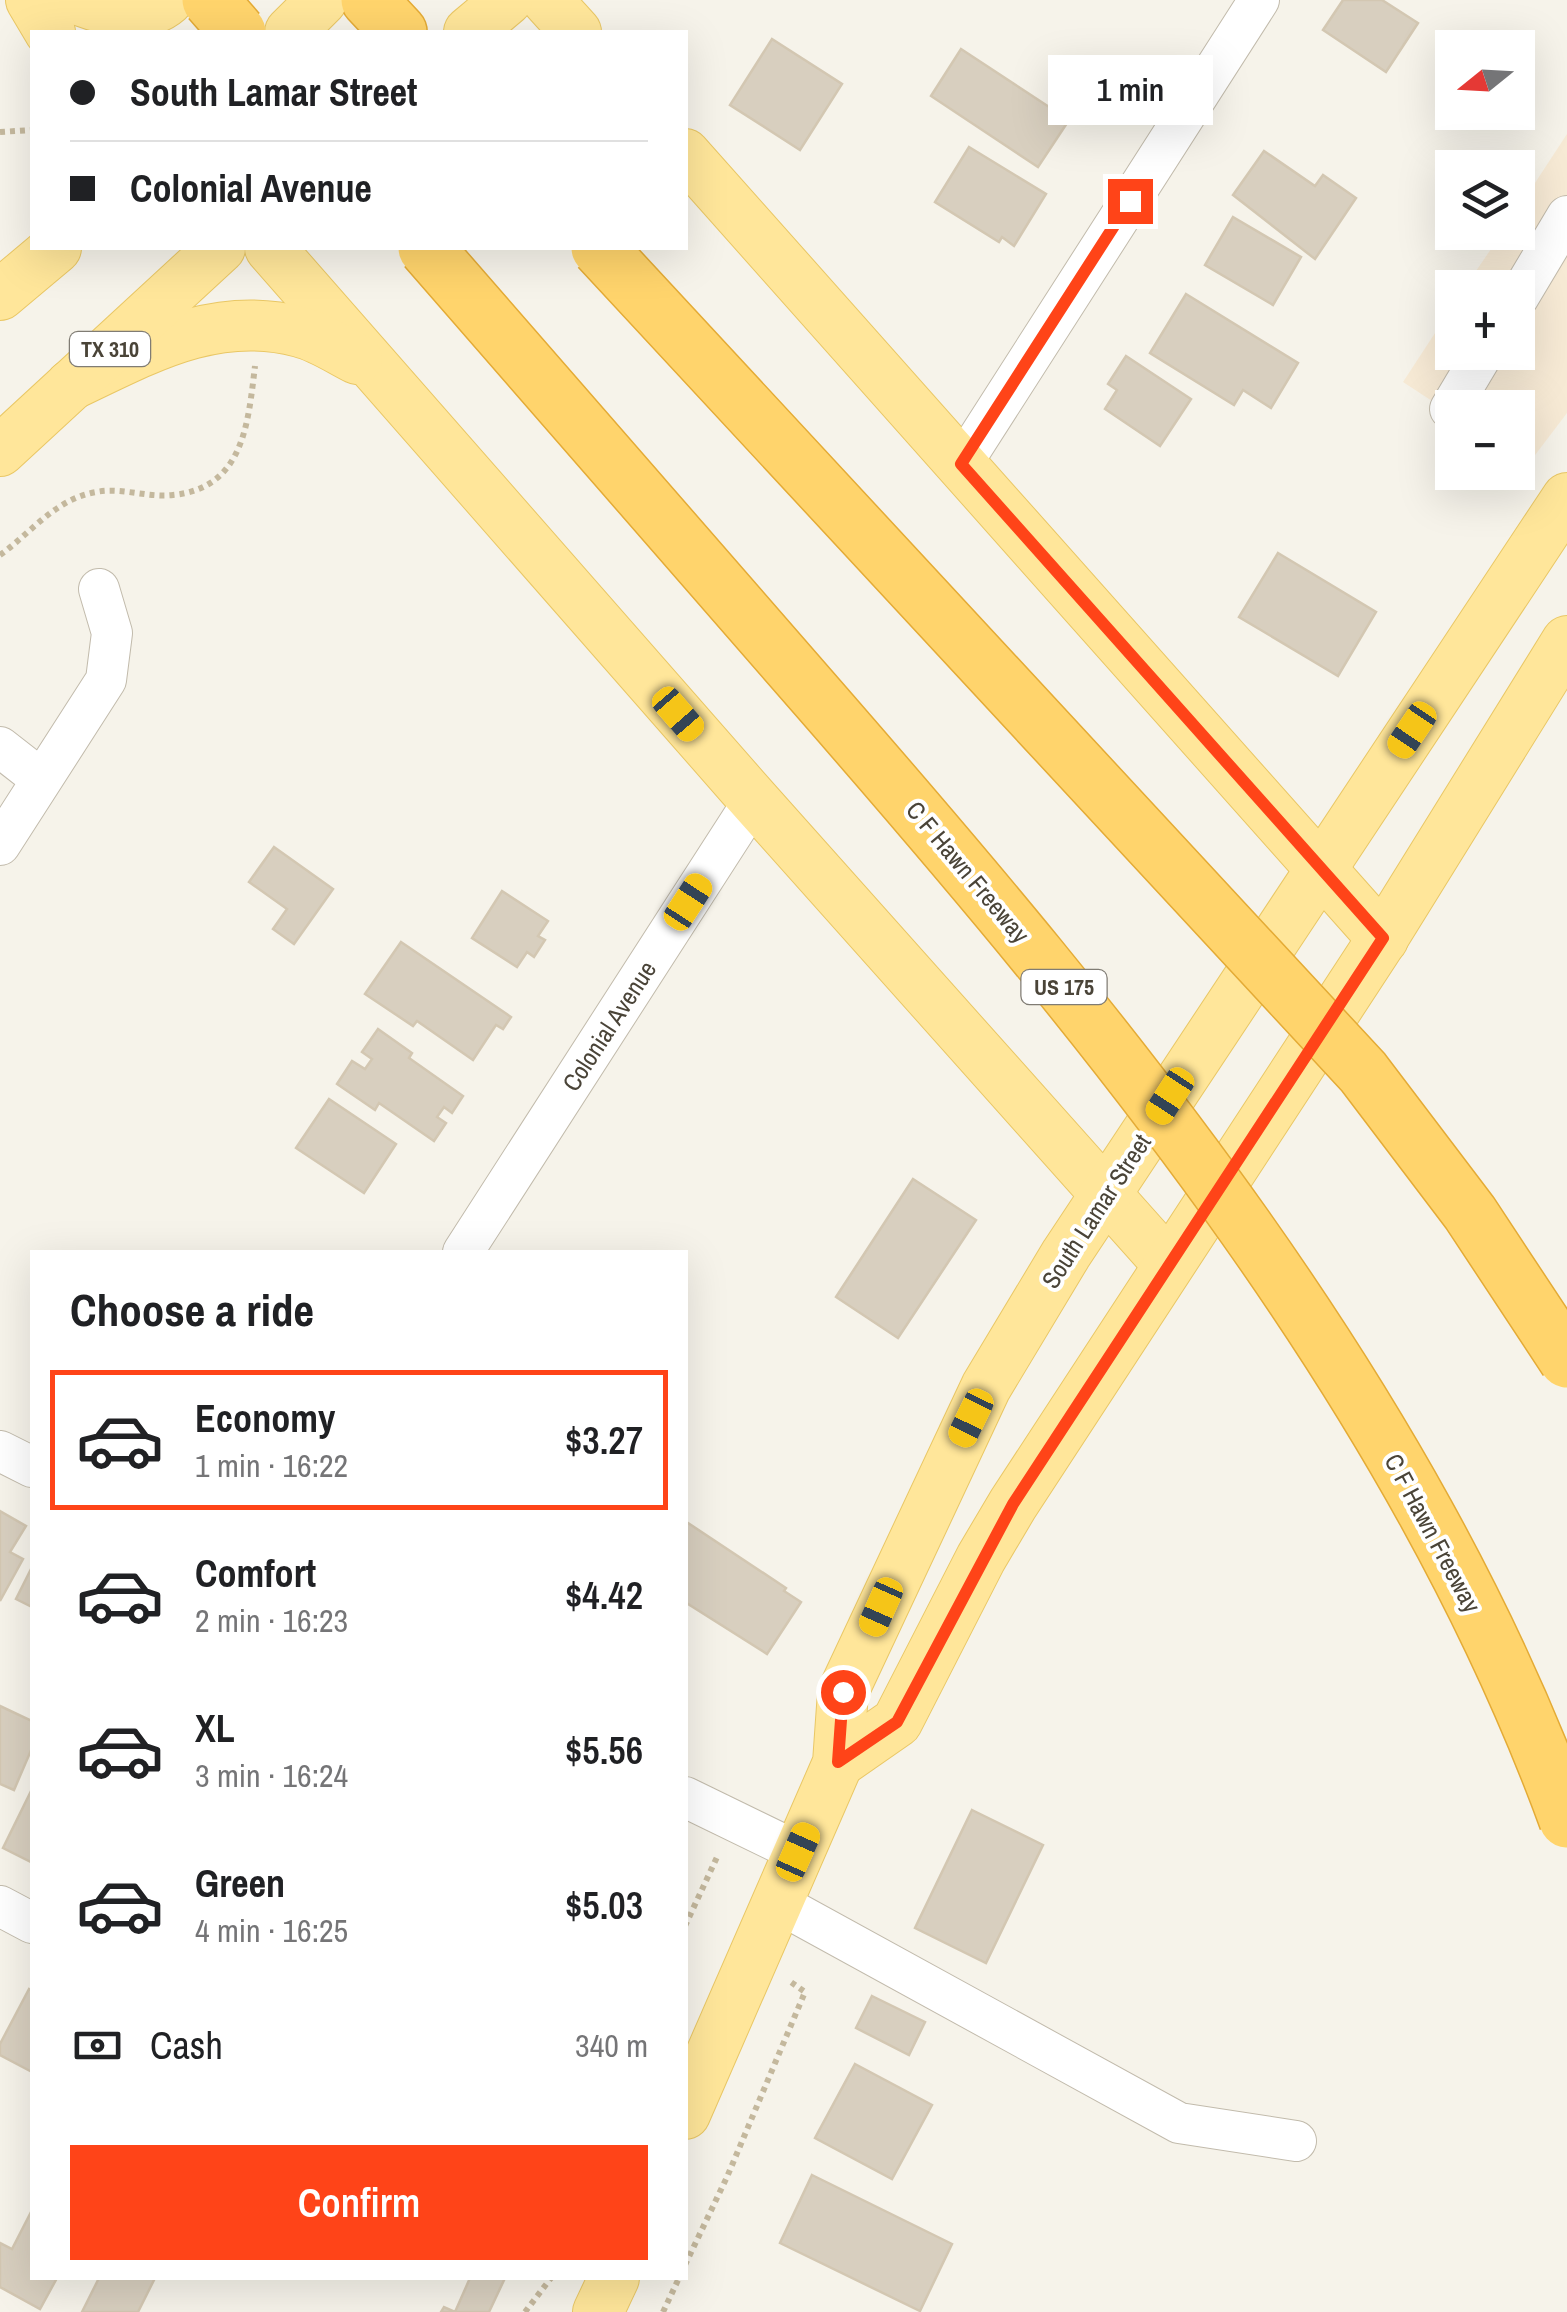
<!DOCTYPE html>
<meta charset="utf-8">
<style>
:root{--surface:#fff;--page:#f2f2f2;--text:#202124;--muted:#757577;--line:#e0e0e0;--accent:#ff4418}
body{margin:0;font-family:"Archivo Narrow",sans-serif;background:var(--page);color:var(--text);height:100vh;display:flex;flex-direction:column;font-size:38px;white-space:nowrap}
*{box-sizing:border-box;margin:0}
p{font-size:32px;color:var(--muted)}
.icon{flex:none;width:55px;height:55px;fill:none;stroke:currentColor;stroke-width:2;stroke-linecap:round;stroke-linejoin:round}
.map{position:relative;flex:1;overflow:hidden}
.details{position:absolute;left:30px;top:1250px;width:658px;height:1030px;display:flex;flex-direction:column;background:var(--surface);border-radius:0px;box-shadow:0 10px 40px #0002}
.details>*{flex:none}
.hud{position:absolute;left:30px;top:30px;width:658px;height:220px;border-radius:0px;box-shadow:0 10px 40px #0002;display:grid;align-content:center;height:220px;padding:0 40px;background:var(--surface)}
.needle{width:65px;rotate:252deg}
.controls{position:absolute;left:1435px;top:30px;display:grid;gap:20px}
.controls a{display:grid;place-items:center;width:100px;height:100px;border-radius:0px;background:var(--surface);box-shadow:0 10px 40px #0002;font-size:50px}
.end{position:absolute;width:45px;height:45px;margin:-22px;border:12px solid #ff4418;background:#fff;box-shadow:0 0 0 5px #fff}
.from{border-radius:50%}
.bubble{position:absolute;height:70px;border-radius:0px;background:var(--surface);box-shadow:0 10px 40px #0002;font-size:32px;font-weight:600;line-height:70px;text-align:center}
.car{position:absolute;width:30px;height:60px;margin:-30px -15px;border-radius:12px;box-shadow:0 0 8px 2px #0007;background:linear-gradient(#f5c518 24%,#345 0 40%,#f5c518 0 76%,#345 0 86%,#f5c518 0)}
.hud b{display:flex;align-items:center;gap:35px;height:95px;font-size:38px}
.hud b+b{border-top:2px solid var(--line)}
.hud i{width:25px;height:25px;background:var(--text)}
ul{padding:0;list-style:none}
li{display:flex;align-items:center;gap:30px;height:140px;margin:0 20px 15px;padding:0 20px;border:5px solid transparent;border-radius:0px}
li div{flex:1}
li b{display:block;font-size:38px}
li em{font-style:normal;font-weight:600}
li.current{border-color:var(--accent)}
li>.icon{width:90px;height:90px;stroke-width:1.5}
h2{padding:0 40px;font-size:45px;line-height:120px}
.pay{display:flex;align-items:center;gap:25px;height:110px;padding:0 40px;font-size:38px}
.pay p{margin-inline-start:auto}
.action{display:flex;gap:20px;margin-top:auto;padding:20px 40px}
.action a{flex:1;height:115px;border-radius:0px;background:var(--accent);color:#fff;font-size:40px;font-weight:600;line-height:115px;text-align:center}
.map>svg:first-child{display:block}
.commercial{fill:#f7ead5}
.building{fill:#d8cfbf;stroke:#d3c7b2;stroke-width:2.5}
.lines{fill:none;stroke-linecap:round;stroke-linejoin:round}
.minor-casing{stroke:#c2bbac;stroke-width:42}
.major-casing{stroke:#e9c765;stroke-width:52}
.highway-casing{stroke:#e4ab36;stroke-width:58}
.path{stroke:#c4b89d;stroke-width:6;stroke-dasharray:5 5;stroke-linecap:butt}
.minor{stroke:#fff;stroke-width:40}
.major{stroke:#ffe69a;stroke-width:50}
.highway{stroke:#ffd46c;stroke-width:55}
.highway-bridge-casing{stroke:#e4ab36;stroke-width:58;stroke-linecap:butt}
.highway-bridge{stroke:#ffd46c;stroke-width:55}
.route{stroke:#ff4418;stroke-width:12}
.labels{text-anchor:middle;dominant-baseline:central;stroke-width:8;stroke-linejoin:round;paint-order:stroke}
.shield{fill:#fff;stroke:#807c74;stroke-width:2.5}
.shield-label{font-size:22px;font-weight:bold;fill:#4a4438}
.street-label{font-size:25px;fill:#4a4438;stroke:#fff}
</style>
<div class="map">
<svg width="1567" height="2312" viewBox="0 0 1567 2312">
<rect width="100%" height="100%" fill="#f6f3ea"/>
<polygon class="commercial" points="1567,134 1567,413 1529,463 1518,455 1518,408 1452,408 1452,414 1403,382 1452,307 1452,352 1518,352 1518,288 1465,287 1502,233 1518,232 1518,209"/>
<g class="building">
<polygon points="1343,0 1382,0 1418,23 1386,72 1323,30"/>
<polygon points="772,39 842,84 800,150 730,105"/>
<polygon points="961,49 1069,120 1038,167 931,96"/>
<polygon points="969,147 1046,194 1014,246 1002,237 999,242 935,202"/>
<polygon points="1264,151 1315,186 1323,175 1356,198 1315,259 1233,195"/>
<polygon points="1233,217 1301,257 1273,305 1205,265"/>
<polygon points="1186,294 1298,363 1271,408 1243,390 1234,405 1150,353"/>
<polygon points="1126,356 1191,399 1160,446 1105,409 1117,390 1108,384"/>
<polygon points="1278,553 1376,612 1338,676 1239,617"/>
<polygon points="274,847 333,889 294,944 273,929 287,909 249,882"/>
<polygon points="502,891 548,921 538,936 545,940 534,957 527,952 517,967 472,938"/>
<polygon points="401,942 511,1017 503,1029 496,1025 473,1060 417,1021 413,1026 365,994"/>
<polygon points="378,1029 412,1053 409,1058 463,1096 452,1113 444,1107 437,1117 446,1123 434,1141 379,1103 375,1110 337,1084 352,1061 365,1069 372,1059 362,1052"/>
<polygon points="329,1099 396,1144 364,1193 296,1148"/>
<polygon points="913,1179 976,1220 898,1338 836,1297"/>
<polygon points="0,1511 26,1526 10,1552 23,1559 0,1601"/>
<polygon points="685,1521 786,1588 784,1591 801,1602 767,1654 685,1602"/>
<polygon points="32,1567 32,1607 16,1599"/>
<polygon points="0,1706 32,1721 32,1748 14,1790 0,1784"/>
<polygon points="32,1789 32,1860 31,1862 3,1848"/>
<polygon points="972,1810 1043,1845 986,1963 915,1928"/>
<polygon points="29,1989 32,1991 32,2072 0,2055 0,2044"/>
<polygon points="872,1996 925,2022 909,2055 856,2028"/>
<polygon points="855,2064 932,2105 892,2179 815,2138"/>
<polygon points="812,2175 952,2244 920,2311 780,2243"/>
<polygon points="32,2210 32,2278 57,2278 40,2309 0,2287 0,2243 12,2249"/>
<polygon points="99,2278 155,2278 138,2312 82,2312"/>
<polygon points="470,2278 505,2278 489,2312 441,2312 444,2307 455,2312"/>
</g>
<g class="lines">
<g class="minor-casing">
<g id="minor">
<polyline points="1518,298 1567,216"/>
<polyline points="1450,409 1484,352"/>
<polyline points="961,465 1259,0"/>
<polyline points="0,747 41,779"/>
<polyline points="0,845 106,680 112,633 99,589"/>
<polyline points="463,1252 754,800"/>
<polyline points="0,1451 32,1467"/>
<polyline points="685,1797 798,1852"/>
<polyline points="778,1903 1179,2123 1296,2141"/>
<polyline points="0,1906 32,1923"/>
</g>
</g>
<g class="major-casing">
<g id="major">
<polyline points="31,0 50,32"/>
<path d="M79,0C106,10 144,21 168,0"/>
<polyline points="547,0 576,32"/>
<polyline points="290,32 322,0"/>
<polyline points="469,32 507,0"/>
<polyline points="685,154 1383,939"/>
<polyline points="270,248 754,800 1168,1264"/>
<polyline points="0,295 56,248"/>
<path d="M71,385C145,350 215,309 300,332C320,337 339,350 357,359"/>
<polyline points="0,451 220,248"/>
<polyline points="838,1763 897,1722 981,1558 1013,1504 1379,944 1567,641"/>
<polyline points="685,2114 838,1763 843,1692 986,1387 1066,1254 1567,498"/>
<polyline points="598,2312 614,2278"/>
</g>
</g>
<g class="highway-casing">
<polyline id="highway" points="369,0 399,32"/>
</g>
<g class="path">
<polyline points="0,132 32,130"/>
<path d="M0,555C31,533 55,499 96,492C121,487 148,498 173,495C244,488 248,423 255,366"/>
<polyline points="685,1926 718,1855"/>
<polyline points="685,2265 727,2177 805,1992 788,1980"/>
<polyline points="525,2312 551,2278"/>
<polyline points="663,2312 679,2278"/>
</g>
<use href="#minor" class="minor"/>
<use href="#major" class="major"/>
<use href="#highway" class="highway"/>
<g class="highway-bridge-casing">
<g id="highway-bridge">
<polyline points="210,0 238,32"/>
<path d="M426,248C557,398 688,548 819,699C1112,1035 1412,1396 1567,1820"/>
<polyline points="599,248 1363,1072 1470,1213 1567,1360"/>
</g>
</g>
<use href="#highway-bridge" class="highway-bridge"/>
</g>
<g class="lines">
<polyline class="route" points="843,1692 838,1762 897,1722 1013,1504 1383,938 961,464 1130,201"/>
</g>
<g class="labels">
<g class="shield">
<rect x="70" y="332" width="80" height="34" rx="8"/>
<rect x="1021.5" y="970" width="85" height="34" rx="8"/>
</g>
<g class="shield-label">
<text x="110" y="349">TX 310</text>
<text x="1064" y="987">US 175</text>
</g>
<g class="street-label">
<text transform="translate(968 872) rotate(50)">C F Hawn Freeway</text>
<text transform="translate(609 1026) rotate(-57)">Colonial Avenue</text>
<text transform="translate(1096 1211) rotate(-57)">South Lamar Street</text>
<text transform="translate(1433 1533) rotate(62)">C F Hawn Freeway</text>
</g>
</g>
</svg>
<div class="controls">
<a><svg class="needle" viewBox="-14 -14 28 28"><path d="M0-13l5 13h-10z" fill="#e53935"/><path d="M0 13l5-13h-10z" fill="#757577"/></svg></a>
<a><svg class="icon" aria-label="layers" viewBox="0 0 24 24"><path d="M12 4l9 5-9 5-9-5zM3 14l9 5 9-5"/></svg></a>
<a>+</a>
<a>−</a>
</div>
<i class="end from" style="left:843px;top:1692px"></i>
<i class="end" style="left:1130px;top:201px"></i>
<div class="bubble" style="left:1048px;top:55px;width:165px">1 min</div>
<i class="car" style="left:678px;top:714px;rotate:139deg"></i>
<i class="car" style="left:1412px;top:730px;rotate:214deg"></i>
<i class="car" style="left:688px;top:902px;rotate:33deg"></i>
<i class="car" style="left:1170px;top:1096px;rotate:213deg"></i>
<i class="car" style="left:971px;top:1418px;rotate:206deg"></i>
<i class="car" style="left:881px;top:1607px;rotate:204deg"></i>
<i class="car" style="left:798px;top:1852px;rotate:24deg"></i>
<div class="hud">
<b><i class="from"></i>South Lamar Street</b>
<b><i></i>Colonial Avenue</b>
</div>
<section class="details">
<h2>Choose a ride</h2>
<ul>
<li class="current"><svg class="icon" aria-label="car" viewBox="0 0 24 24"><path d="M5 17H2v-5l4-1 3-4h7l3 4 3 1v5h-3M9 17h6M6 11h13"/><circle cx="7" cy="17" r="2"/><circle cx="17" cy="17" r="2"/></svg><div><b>Economy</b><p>1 min · 16:22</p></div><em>$3.27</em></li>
<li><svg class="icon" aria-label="car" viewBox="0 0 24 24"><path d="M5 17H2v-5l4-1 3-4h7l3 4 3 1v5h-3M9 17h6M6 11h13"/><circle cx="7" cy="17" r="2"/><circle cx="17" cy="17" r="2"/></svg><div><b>Comfort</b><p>2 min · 16:23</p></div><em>$4.42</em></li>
<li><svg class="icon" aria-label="car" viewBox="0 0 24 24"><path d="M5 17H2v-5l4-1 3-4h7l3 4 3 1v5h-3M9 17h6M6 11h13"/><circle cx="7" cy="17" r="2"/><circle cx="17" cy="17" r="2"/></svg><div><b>XL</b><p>3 min · 16:24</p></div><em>$5.56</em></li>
<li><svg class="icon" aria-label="car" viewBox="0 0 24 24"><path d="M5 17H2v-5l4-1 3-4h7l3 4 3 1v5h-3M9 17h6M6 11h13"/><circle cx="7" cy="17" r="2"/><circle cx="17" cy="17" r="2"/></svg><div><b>Green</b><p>4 min · 16:25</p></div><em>$5.03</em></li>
</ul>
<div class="pay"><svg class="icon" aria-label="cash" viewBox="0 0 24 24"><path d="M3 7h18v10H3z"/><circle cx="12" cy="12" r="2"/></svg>Cash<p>340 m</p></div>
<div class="action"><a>Confirm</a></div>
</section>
</div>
